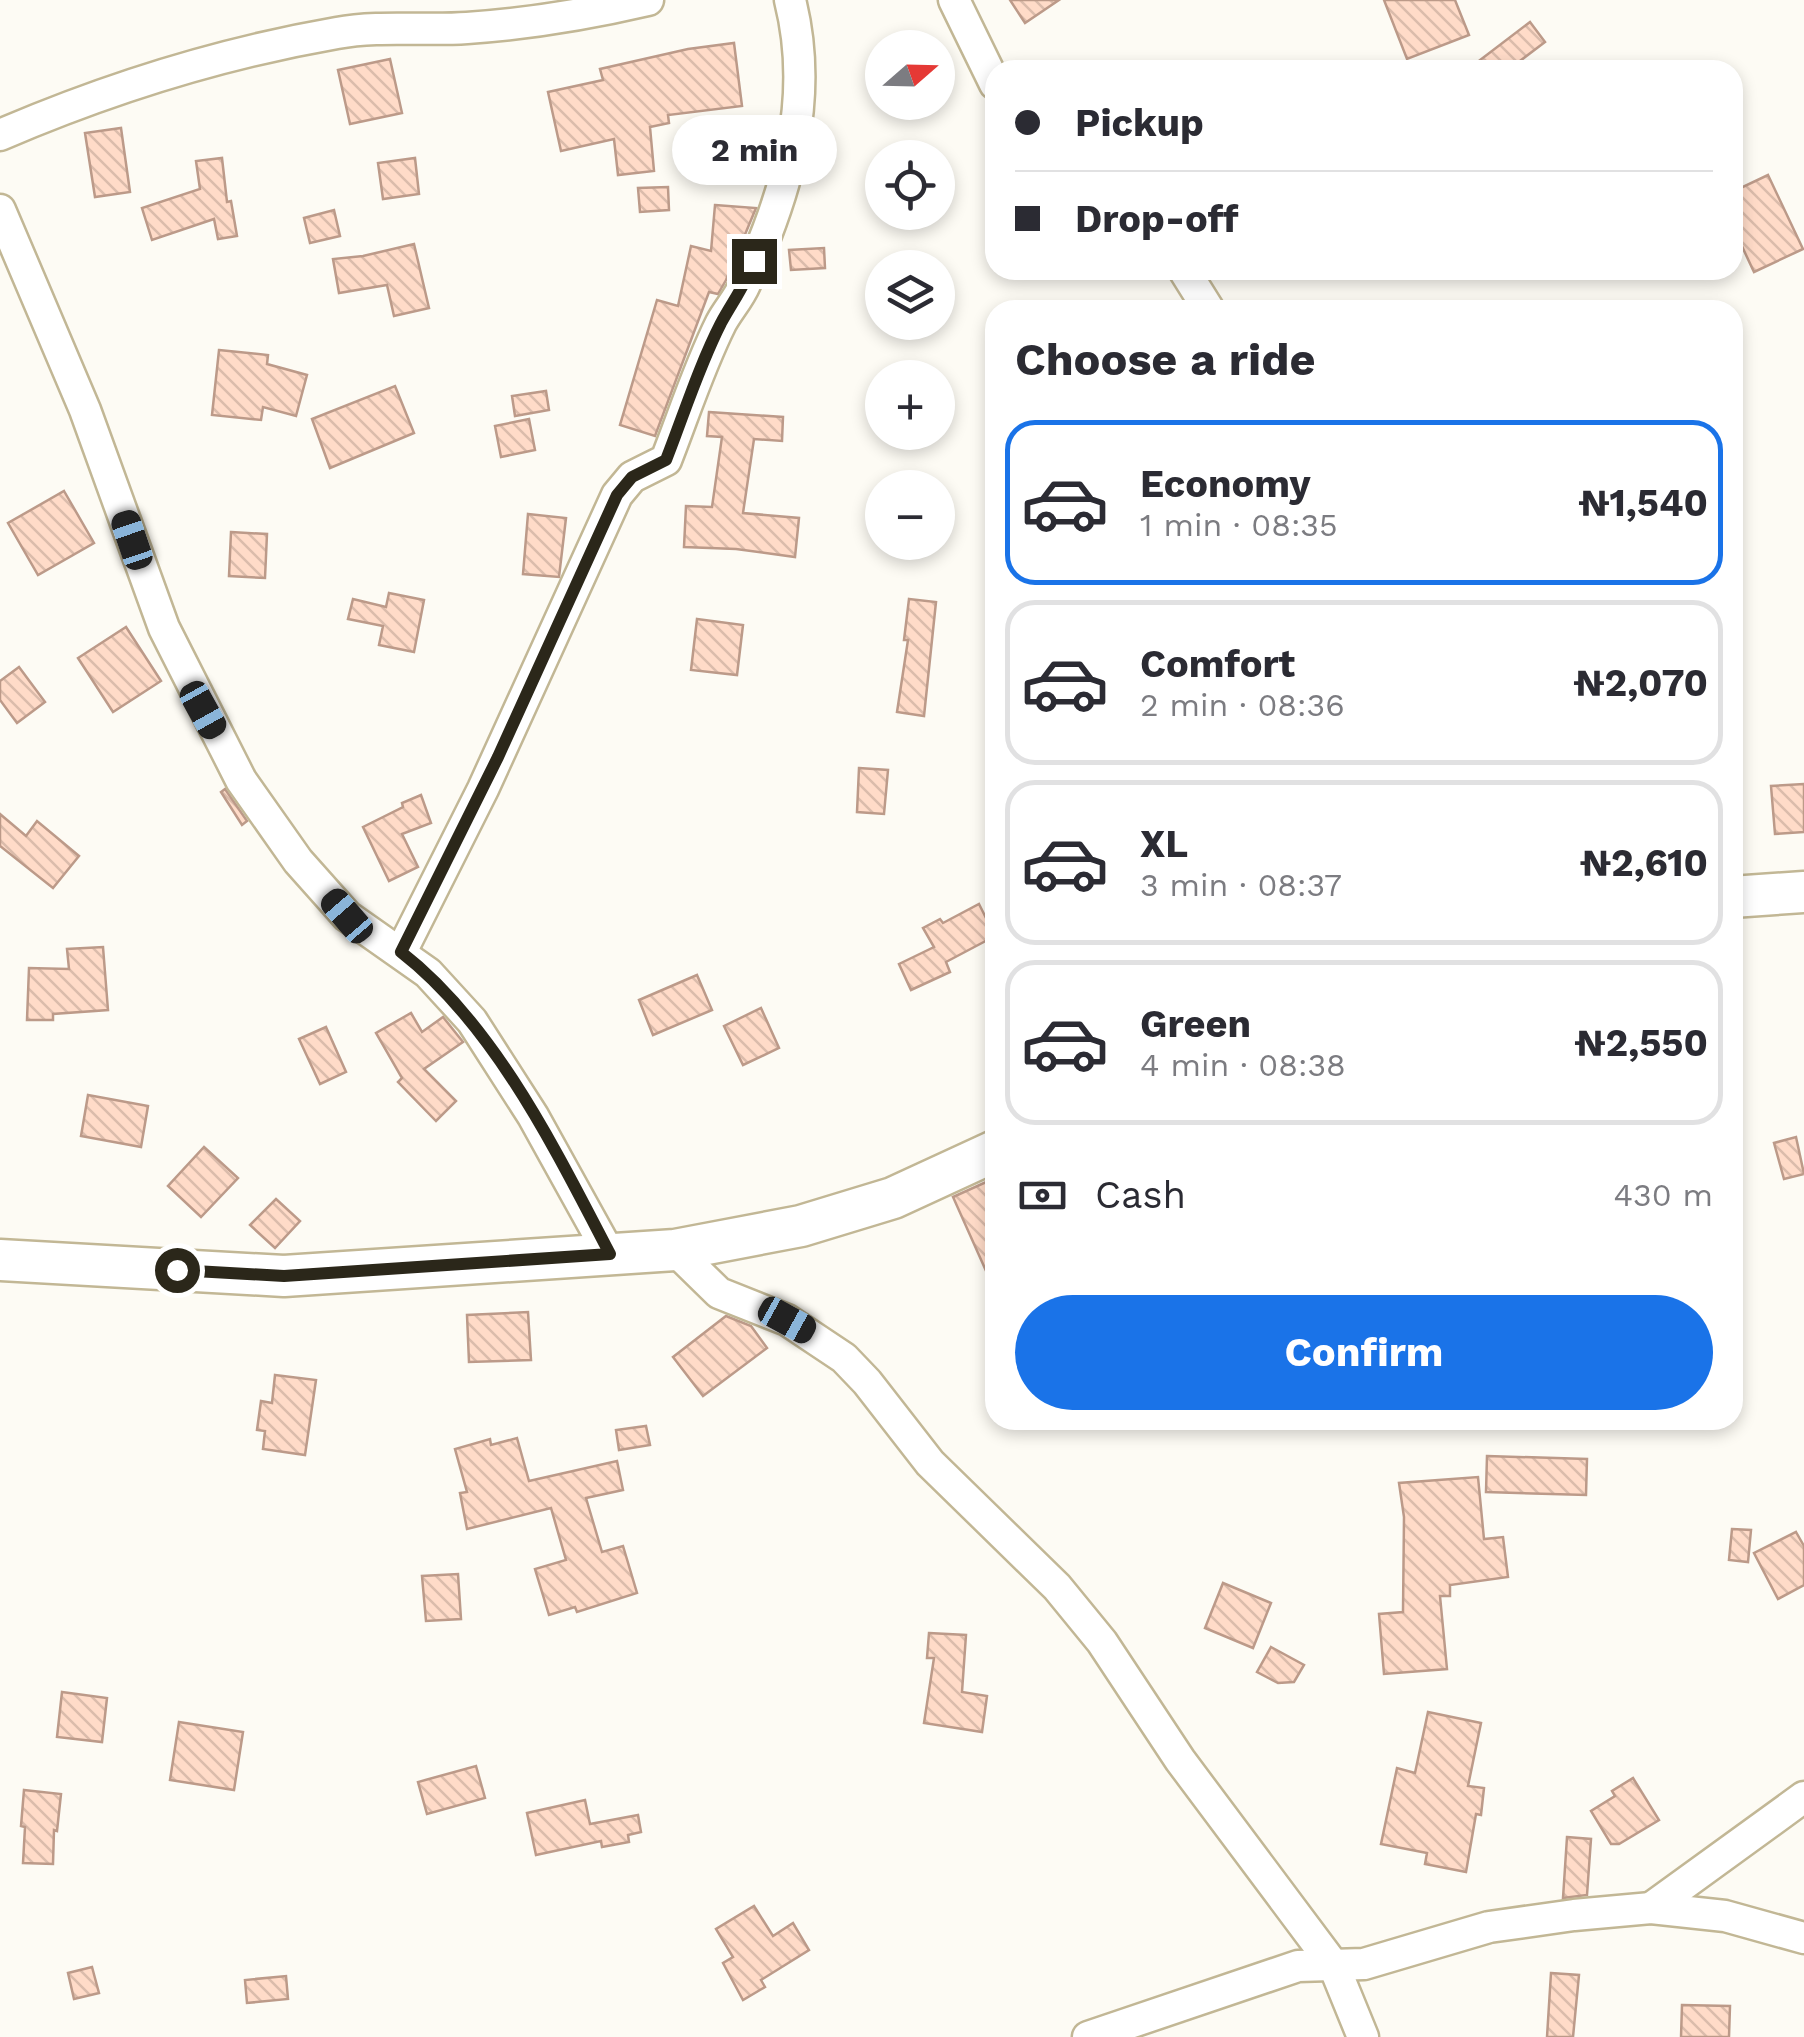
<!DOCTYPE html>
<meta charset="utf-8">
<style>
:root{--surface:#fff;--page:#f7f7f7;--text:#2b2b33;--muted:#7c7c81;--line:#e1e1e2;--accent:#1a73e8}
body{margin:0;font-family:"Work Sans",sans-serif;background:var(--page);color:var(--text);height:100vh;display:flex;flex-direction:column;font-size:38px;white-space:nowrap}
*{box-sizing:border-box;margin:0}
p{font-size:32px;color:var(--muted)}
.icon{flex:none;width:55px;height:55px;fill:none;stroke:currentColor;stroke-width:2;stroke-linecap:round;stroke-linejoin:round}
.map{position:relative;flex:1;overflow:hidden}
.details{position:absolute;left:985px;top:300px;width:758px;height:1130px;display:flex;flex-direction:column;background:var(--surface);border-radius:30px;box-shadow:0 5px 15px #0003}
.details>*{flex:none}
.hud{position:absolute;left:985px;top:60px;width:758px;height:220px;border-radius:30px;box-shadow:0 5px 15px #0003;display:grid;align-content:center;height:220px;padding:0 30px;background:var(--surface)}
.needle{width:65px;rotate:70deg}
.controls{position:absolute;left:865px;top:30px;display:grid;gap:20px}
.controls a{display:grid;place-items:center;width:90px;height:90px;border-radius:50%;background:var(--surface);box-shadow:0 5px 15px #0003;font-size:50px}
.end{position:absolute;width:45px;height:45px;margin:-22px;border:12px solid #2b271a;background:#fff;box-shadow:0 0 0 5px #fff}
.from{border-radius:50%}
.bubble{position:absolute;height:70px;border-radius:35px;background:var(--surface);box-shadow:0 5px 15px #0003;font-size:32px;font-weight:700;line-height:70px;text-align:center}
.car{position:absolute;width:30px;height:60px;margin:-30px -15px;border-radius:12px;box-shadow:0 0 8px 2px #0007;background:linear-gradient(#222 24%,#8ab4d8 0 40%,#222 0 76%,#8ab4d8 0 86%,#222 0)}
.hud b{display:flex;align-items:center;gap:35px;height:95px;font-size:38px}
.hud b+b{border-top:2px solid var(--line)}
.hud i{width:25px;height:25px;background:var(--text)}
ul{padding:0;list-style:none}
li{display:flex;align-items:center;gap:30px;height:165px;margin:0 20px 15px;padding:0 10px;border:5px solid var(--line);border-radius:30px}
li div{flex:1}
li b{display:block;font-size:38px}
li em{font-style:normal;font-weight:700}
li.current{border-color:var(--accent)}
li>.icon{width:90px;height:90px;stroke-width:1.5}
h2{padding:0 30px;font-size:45px;line-height:120px}
.pay{display:flex;align-items:center;gap:25px;height:110px;padding:0 30px;font-size:38px}
.pay p{margin-inline-start:auto}
.primary-button{display:flex;gap:20px;margin-top:auto;padding:20px 30px}
.primary-button a{flex:1;height:115px;border-radius:60px;background:var(--accent);color:#fff;font-size:40px;font-weight:700;line-height:115px;text-align:center}
.map>svg:first-child{display:block}
.building{fill:url(#building-back-hatch);stroke:#bc9a89;stroke-width:2.5}
.lines{fill:none;stroke-linecap:round;stroke-linejoin:round}
.street-casing{stroke:#c2b795;stroke-width:35}
.secondary-casing{stroke:#c2b795;stroke-width:45}
.street{stroke:#fff;stroke-width:30}
.secondary{stroke:#fff;stroke-width:40}
.route{stroke:#2b271a;stroke-width:12}
</style>
<div class="map">
<svg width="1804" height="2037" viewBox="0 0 1804 2037">
<defs>
<pattern id="building-back-hatch" width="6" height="6" patternUnits="userSpaceOnUse" patternTransform="scale(2.5)"><rect width="6" height="6" fill="#ffdbc8"/><path d="M-1 5l2 2M0 0l6 6M5-1l2 2" fill="none" stroke="#dbbcab"/></pattern>
</defs>
<rect width="100%" height="100%" fill="#fdfbf4"/>
<g class="building">
<polygon points="1010,0 1059,0 1025,23"/>
<polygon points="1384,0 1455,0 1469,35 1407,59"/>
<polygon points="1530,22 1545,42 1508,70 1467,70"/>
<polygon points="734,43 742,106 668,115 669,123 650,127 654,171 618,175 614,139 561,151 548,92 603,80 600,69 688,49"/>
<polygon points="390,59 402,113 350,124 338,70"/>
<polygon points="121,128 130,192 95,197 85,133"/>
<polygon points="222,158 227,202 231,201 237,236 218,239 214,219 152,240 142,208 200,189 196,161"/>
<polygon points="415,158 419,194 383,199 378,163"/>
<polygon points="1768,175 1803,249 1754,272 1732,225 1732,192"/>
<polygon points="668,187 669,210 640,212 638,188"/>
<polygon points="715,205 756,208 726,280 718,294 709,292 655,436 620,425 657,300 678,306 691,246 711,251"/>
<polygon points="334,210 340,236 310,243 304,218"/>
<polygon points="414,244 429,308 394,316 387,285 339,293 333,259 363,256"/>
<polygon points="824,248 825,268 791,270 789,250"/>
<polygon points="219,350 268,355 267,364 307,375 296,416 263,407 261,420 212,415"/>
<polygon points="395,386 414,433 330,468 312,419"/>
<polygon points="546,391 549,410 515,416 512,396"/>
<polygon points="709,412 783,417 782,441 754,439 743,513 799,518 795,557 736,549 684,547 686,506 712,507 722,437 707,436"/>
<polygon points="529,419 535,450 501,457 495,426"/>
<polygon points="64,491 94,543 38,575 8,523"/>
<polygon points="528,514 566,518 559,577 523,574"/>
<polygon points="231,532 267,534 265,578 229,576"/>
<polygon points="389,593 424,600 414,652 379,645 383,626 348,619 353,599 386,607"/>
<polygon points="909,599 936,602 924,716 897,712 908,640 904,640"/>
<polygon points="697,619 743,625 737,675 691,670"/>
<polygon points="126,627 161,681 113,712 78,658"/>
<polygon points="19,667 45,702 17,723 0,700 0,681"/>
<polygon points="859,768 888,770 884,814 857,812"/>
<polygon points="1804,784 1804,832 1775,834 1771,786"/>
<polygon points="225,789 247,821 242,825 221,792"/>
<polygon points="421,795 431,823 402,834 418,867 389,881 363,827 403,807 402,803"/>
<polygon points="0,814 26,836 37,821 79,856 53,888 0,846"/>
<polygon points="979,904 995,936 946,962 950,972 911,990 899,964 934,947 923,928 940,919 943,923"/>
<polygon points="103,947 108,1010 53,1014 53,1020 27,1020 29,968 69,969 67,949"/>
<polygon points="697,975 712,1010 653,1035 639,1000"/>
<polygon points="761,1008 779,1048 743,1065 724,1026"/>
<polygon points="411,1013 422,1032 443,1017 463,1042 424,1069 456,1101 436,1121 398,1082 402,1078 376,1033"/>
<polygon points="326,1027 346,1072 320,1084 299,1039"/>
<polygon points="88,1095 148,1106 141,1147 81,1136"/>
<polygon points="1796,1137 1804,1174 1784,1179 1774,1143"/>
<polygon points="204,1147 238,1178 201,1217 168,1186"/>
<polygon points="995,1178 995,1291 953,1197"/>
<polygon points="276,1199 300,1221 275,1248 250,1225"/>
<polygon points="528,1312 531,1360 469,1362 467,1315"/>
<polygon points="726,1316 751,1326 767,1348 703,1396 673,1357"/>
<polygon points="275,1375 316,1380 305,1455 263,1449 265,1431 257,1430 261,1401 272,1403"/>
<polygon points="646,1426 650,1445 619,1450 616,1430"/>
<polygon points="517,1438 529,1481 617,1461 623,1490 586,1498 602,1552 623,1546 637,1593 577,1612 575,1607 549,1615 535,1569 566,1560 551,1508 467,1529 460,1493 467,1492 455,1449 490,1439 491,1445"/>
<polygon points="1487,1456 1587,1459 1586,1495 1486,1492"/>
<polygon points="1478,1477 1484,1539 1503,1537 1508,1577 1450,1585 1450,1596 1440,1596 1447,1669 1384,1674 1379,1614 1403,1612 1404,1517 1399,1483"/>
<polygon points="1732,1529 1751,1530 1748,1562 1729,1560"/>
<polygon points="1796,1532 1804,1546 1804,1585 1778,1599 1754,1553"/>
<polygon points="458,1574 461,1619 426,1621 422,1576"/>
<polygon points="1223,1583 1271,1603 1253,1648 1205,1628"/>
<polygon points="929,1633 966,1635 962,1692 987,1696 982,1732 924,1723 934,1658 927,1658"/>
<polygon points="1271,1647 1304,1665 1294,1682 1278,1683 1257,1672"/>
<polygon points="62,1692 107,1698 102,1742 57,1737"/>
<polygon points="1428,1712 1481,1723 1468,1786 1484,1788 1481,1815 1476,1814 1466,1872 1425,1864 1427,1853 1381,1844 1397,1768 1415,1773"/>
<polygon points="179,1722 243,1732 234,1790 170,1780"/>
<polygon points="476,1766 485,1798 427,1814 418,1782"/>
<polygon points="1633,1778 1659,1820 1619,1844 1611,1844 1591,1811 1615,1796 1612,1791"/>
<polygon points="24,1790 61,1794 57,1831 54,1830 53,1864 23,1863 25,1827 21,1826"/>
<polygon points="585,1800 590,1824 638,1815 641,1832 628,1835 629,1842 602,1847 601,1841 536,1855 527,1813"/>
<polygon points="1567,1837 1591,1839 1587,1895 1563,1898"/>
<polygon points="754,1906 773,1936 793,1923 809,1950 761,1980 765,1987 743,2000 723,1963 733,1957 716,1929"/>
<polygon points="92,1967 99,1993 74,1999 68,1973"/>
<polygon points="1551,1973 1579,1975 1573,2037 1547,2037"/>
<polygon points="286,1976 288,1999 247,2003 245,1980"/>
<polygon points="1682,2005 1730,2006 1729,2037 1681,2037"/>
</g>
<g class="lines">
<g class="street-casing">
<g id="street">
<polyline points="954,0 995,84"/>
<path d="M0,135C107,89 222,53 337,33C379,25 424,31 467,28C528,24 588,14 648,0"/>
<polyline points="0,210 85,410 164,628 241,780 298,861 347,916 428,973 472,1021 533,1116 610,1255"/>
<polyline points="1184,270 1209,310"/>
<path d="M401,952L483,789L617,495L632,477L666,460C684,414 699,367 721,323C728,310 739,298 745,284C787,194 815,99 790,0"/>
<polyline points="675,1250 719,1293 787,1320 844,1358 867,1382 930,1463 1057,1587 1102,1642 1180,1760 1334,1966 1363,2037"/>
<polyline points="1651,1908 1804,1797"/>
<polyline points="1088,2037 1298,1966 1364,1964 1489,1927 1574,1915 1651,1908 1725,1916 1804,1938"/>
</g>
</g>
<g class="secondary-casing">
<g id="secondary">
<polyline points="1732,897 1804,892"/>
<polyline points="0,1260 284,1276 675,1250 801,1226 893,1198 995,1151"/>
</g>
</g>
<use href="#street" class="street"/>
<use href="#secondary" class="secondary"/>
</g>
<g class="lines">
<path class="route" d="M177,1270L284,1276L610,1254C556,1151 495,1025 401,952L498,757L617,495L632,477L666,460C684,414 699,366 721,323C733,301 746,284 754,261"/>
</g>
</svg>
<div class="controls">
<a><svg class="needle" viewBox="-14 -14 28 28"><path d="M0-13l5 13h-10z" fill="#e53935"/><path d="M0 13l5-13h-10z" fill="#7c7c81"/></svg></a>
<a><svg class="icon" aria-label="locate" viewBox="0 0 24 24"><circle cx="12" cy="12" r="6"/><path d="M12 2v4M12 18v4M2 12h4M18 12h4"/></svg></a>
<a><svg class="icon" aria-label="layers" viewBox="0 0 24 24"><path d="M12 4l9 5-9 5-9-5zM3 14l9 5 9-5"/></svg></a>
<a>+</a>
<a>−</a>
</div>
<i class="end from" style="left:177px;top:1270px"></i>
<i class="end" style="left:754px;top:261px"></i>
<div class="bubble" style="left:672px;top:115px;width:165px">2 min</div>
<i class="car" style="left:132px;top:540px;rotate:341deg"></i>
<i class="car" style="left:203px;top:710px;rotate:151deg"></i>
<i class="car" style="left:347px;top:916px;rotate:319deg"></i>
<i class="car" style="left:787px;top:1320px;rotate:119deg"></i>
<div class="hud">
<b><i class="from"></i>Pickup</b>
<b><i></i>Drop-off</b>
</div>
<section class="details">
<h2>Choose a ride</h2>
<ul>
<li class="current"><svg class="icon" aria-label="car" viewBox="0 0 24 24"><path d="M5 17H2v-5l4-1 3-4h7l3 4 3 1v5h-3M9 17h6M6 11h13"/><circle cx="7" cy="17" r="2"/><circle cx="17" cy="17" r="2"/></svg><div><b>Economy</b><p>1 min · 08:35</p></div><em>₦1,540</em></li>
<li><svg class="icon" aria-label="car" viewBox="0 0 24 24"><path d="M5 17H2v-5l4-1 3-4h7l3 4 3 1v5h-3M9 17h6M6 11h13"/><circle cx="7" cy="17" r="2"/><circle cx="17" cy="17" r="2"/></svg><div><b>Comfort</b><p>2 min · 08:36</p></div><em>₦2,070</em></li>
<li><svg class="icon" aria-label="car" viewBox="0 0 24 24"><path d="M5 17H2v-5l4-1 3-4h7l3 4 3 1v5h-3M9 17h6M6 11h13"/><circle cx="7" cy="17" r="2"/><circle cx="17" cy="17" r="2"/></svg><div><b>XL</b><p>3 min · 08:37</p></div><em>₦2,610</em></li>
<li><svg class="icon" aria-label="car" viewBox="0 0 24 24"><path d="M5 17H2v-5l4-1 3-4h7l3 4 3 1v5h-3M9 17h6M6 11h13"/><circle cx="7" cy="17" r="2"/><circle cx="17" cy="17" r="2"/></svg><div><b>Green</b><p>4 min · 08:38</p></div><em>₦2,550</em></li>
</ul>
<div class="pay"><svg class="icon" aria-label="cash" viewBox="0 0 24 24"><path d="M3 7h18v10H3z"/><circle cx="12" cy="12" r="2"/></svg>Cash<p>430 m</p></div>
<div class="primary-button"><a>Confirm</a></div>
</section>
</div>
